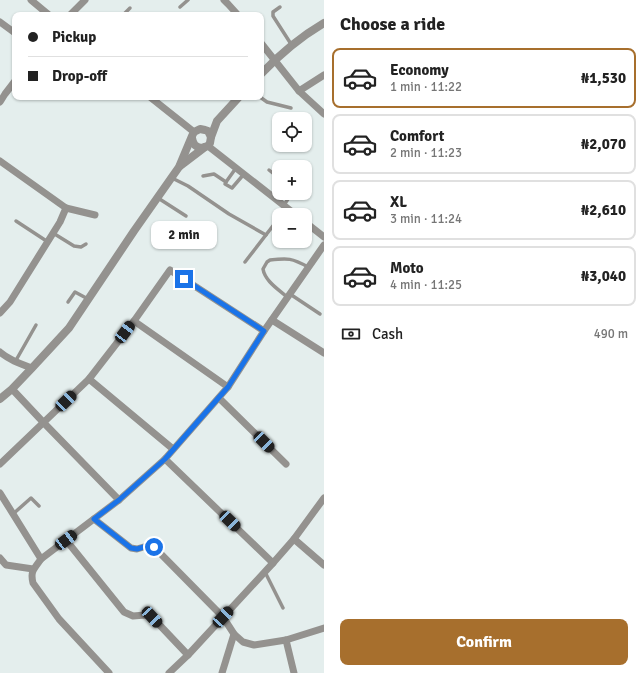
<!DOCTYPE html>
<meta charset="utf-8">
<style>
:root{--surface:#fff;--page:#f2f2f2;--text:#222;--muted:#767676;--line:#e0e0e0;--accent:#a76f2d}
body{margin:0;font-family:Signika,sans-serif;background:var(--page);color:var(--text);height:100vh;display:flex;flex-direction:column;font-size:15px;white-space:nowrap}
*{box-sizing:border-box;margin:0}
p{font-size:13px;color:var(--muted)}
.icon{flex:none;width:22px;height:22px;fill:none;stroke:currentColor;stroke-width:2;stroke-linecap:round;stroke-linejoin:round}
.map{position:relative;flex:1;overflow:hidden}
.side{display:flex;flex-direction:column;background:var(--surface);width:320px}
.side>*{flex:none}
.banner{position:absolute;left:12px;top:12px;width:252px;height:88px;border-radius:8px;box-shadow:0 1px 3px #0004;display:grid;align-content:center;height:88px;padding:0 16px;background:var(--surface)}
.tools{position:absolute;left:272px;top:112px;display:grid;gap:8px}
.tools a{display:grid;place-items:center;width:40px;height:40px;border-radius:8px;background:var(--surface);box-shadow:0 1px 3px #0004;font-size:20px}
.end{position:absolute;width:18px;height:18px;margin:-9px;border:5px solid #1a73e8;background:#fff;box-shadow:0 0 0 2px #fff}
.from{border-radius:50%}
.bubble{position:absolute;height:28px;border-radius:8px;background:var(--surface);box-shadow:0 1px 3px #0004;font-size:13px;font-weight:700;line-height:28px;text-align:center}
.car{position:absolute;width:12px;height:24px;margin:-12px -6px;border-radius:5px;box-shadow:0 0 3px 1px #0007;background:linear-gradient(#222 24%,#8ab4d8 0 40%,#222 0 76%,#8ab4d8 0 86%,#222 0)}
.banner b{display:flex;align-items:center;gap:14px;height:38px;font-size:15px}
.banner b+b{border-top:1px solid var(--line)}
.banner i{width:10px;height:10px;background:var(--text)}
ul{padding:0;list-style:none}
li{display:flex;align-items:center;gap:12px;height:60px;margin:0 8px 6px;padding:0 8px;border:2px solid var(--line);border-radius:8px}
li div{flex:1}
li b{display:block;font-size:15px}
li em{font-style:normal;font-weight:700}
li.current{border-color:var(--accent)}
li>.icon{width:36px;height:36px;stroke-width:1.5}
h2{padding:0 16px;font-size:18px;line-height:48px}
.pay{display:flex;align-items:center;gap:10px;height:44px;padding:0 16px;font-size:15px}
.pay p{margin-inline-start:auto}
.action{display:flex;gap:8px;margin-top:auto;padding:8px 16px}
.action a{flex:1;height:46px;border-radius:8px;background:var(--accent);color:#fff;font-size:16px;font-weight:700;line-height:46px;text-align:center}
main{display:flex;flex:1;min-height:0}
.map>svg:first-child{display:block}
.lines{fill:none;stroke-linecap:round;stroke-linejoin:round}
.service{stroke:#94928f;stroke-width:3.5}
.minor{stroke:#94928f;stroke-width:7}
.tertiary{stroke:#94928f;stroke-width:8}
.route{stroke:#1a73e8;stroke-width:5}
</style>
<main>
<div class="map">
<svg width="324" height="673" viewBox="0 0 324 673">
<rect width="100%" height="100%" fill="#e4eeed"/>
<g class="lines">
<g class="service">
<polyline points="180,7 188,0"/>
<polyline points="280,7 273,12 273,16 291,44"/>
<polyline points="123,15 130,8"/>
<polyline points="260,97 267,102 291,108"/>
<polyline points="236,168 226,182 225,184 232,188 244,174"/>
<polyline points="269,170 279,178"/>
<polyline points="305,175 310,170"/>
<polyline points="203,176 214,174 226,182"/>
<polyline points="172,178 188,186 229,214 266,235"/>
<polyline points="158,198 186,216"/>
<polyline points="284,205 292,193"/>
<polyline points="281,215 287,208"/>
<polyline points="16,221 48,242"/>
<polyline points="53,233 74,246 81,247 86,244"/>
<polyline points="245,262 279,218"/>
<polyline points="290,294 320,314"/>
<path d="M287,297C278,289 265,281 263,269L267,262L270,260C288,258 292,258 308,267"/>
<polyline points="68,302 75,292 88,299"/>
<polyline points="15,362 36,325"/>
<polyline points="13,514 31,498 39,506"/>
<polyline points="265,572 283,608"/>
</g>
<g class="minor">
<polyline points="31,0 49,15"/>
<polyline points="224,0 228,4 238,15"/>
<polyline points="70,15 85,0"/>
<polyline points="0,22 15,33"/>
<polyline points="261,43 299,91 324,114"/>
<polyline points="299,91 324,75"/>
<polyline points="150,97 194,132"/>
<polyline points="0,102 5,94 15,81"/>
<polyline points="208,146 296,215"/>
<polyline points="0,161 66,208 60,222 10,302 0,313"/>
<polyline points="66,208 95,215"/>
<polyline points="305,222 324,237"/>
<polyline points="272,320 324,353"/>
<polyline points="134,321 228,387"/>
<path d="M0,352C9,360 21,364 32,368"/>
<polyline points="89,379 173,449"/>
<polyline points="12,389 43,422 119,500"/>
<polyline points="219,398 286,464"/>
<polyline points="165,459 273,563"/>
<polyline points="0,464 89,379 134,321 170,270 264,331"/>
<polyline points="0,493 41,559"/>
<polyline points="94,519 131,548 137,549 147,546 154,547 223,617 234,634 243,642 254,645 286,640 324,628"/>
<polyline points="294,539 324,565"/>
<polyline points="66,540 124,612 133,616 145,615 152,617 188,655"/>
<polyline points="0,558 6,565 33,569"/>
<polyline points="286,640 294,673"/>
<path d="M109,673L59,619L33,583C30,571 34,569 41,559L119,500L165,459L228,387L264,331L324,245"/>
<polyline points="169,673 188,655 273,563 294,539 324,498"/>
<polyline points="222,673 234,634"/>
</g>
<g class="tertiary">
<path d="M261,74C280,54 300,37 324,23"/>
<polyline points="211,137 217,121 239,97"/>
<polyline points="180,166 205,147"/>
<path d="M0,399L12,389L32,368L69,328L134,231L179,167L192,136L194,132L200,129L205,130L208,131L211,137L210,143L208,146L201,148C195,147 193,144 192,138"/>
</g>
</g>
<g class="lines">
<polyline class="route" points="154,547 147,546 137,549 131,548 94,519 119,500 165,459 228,387 264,331 184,279"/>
</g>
</svg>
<div class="tools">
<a><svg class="icon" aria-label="locate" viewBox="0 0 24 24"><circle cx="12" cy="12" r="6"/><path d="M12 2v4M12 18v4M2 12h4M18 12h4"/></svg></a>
<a>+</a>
<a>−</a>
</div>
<i class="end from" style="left:154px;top:547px"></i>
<i class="end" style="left:184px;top:279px"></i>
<div class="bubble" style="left:151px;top:221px;width:66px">2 min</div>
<i class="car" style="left:125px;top:332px;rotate:37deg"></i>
<i class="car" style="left:66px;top:401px;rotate:46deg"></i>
<i class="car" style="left:264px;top:442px;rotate:135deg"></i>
<i class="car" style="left:230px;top:521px;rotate:134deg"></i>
<i class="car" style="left:66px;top:540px;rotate:53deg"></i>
<i class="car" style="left:152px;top:617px;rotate:137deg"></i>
<i class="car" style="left:223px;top:617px;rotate:43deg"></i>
<div class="banner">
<b><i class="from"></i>Pickup</b>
<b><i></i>Drop-off</b>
</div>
</div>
<section class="side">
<h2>Choose a ride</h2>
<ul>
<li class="current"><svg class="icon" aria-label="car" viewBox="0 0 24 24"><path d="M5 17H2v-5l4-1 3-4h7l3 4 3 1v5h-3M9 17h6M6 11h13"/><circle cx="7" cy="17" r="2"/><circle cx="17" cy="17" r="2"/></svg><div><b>Economy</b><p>1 min · 11:22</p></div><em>₦1,530</em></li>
<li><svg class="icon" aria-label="car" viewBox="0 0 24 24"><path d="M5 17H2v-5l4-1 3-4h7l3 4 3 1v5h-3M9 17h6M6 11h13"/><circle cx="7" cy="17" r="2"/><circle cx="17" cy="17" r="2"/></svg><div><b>Comfort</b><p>2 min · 11:23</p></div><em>₦2,070</em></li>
<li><svg class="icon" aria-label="car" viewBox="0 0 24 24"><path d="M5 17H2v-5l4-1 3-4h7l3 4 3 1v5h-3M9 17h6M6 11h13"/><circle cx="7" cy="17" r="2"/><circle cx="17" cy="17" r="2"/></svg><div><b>XL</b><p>3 min · 11:24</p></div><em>₦2,610</em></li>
<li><svg class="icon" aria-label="car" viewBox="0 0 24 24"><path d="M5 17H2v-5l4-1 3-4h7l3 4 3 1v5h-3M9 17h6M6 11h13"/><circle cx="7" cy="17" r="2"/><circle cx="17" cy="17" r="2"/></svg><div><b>Moto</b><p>4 min · 11:25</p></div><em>₦3,040</em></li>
</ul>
<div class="pay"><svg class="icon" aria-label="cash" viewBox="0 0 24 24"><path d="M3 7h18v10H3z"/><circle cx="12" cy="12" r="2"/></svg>Cash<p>490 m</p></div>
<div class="action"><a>Confirm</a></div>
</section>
</main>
